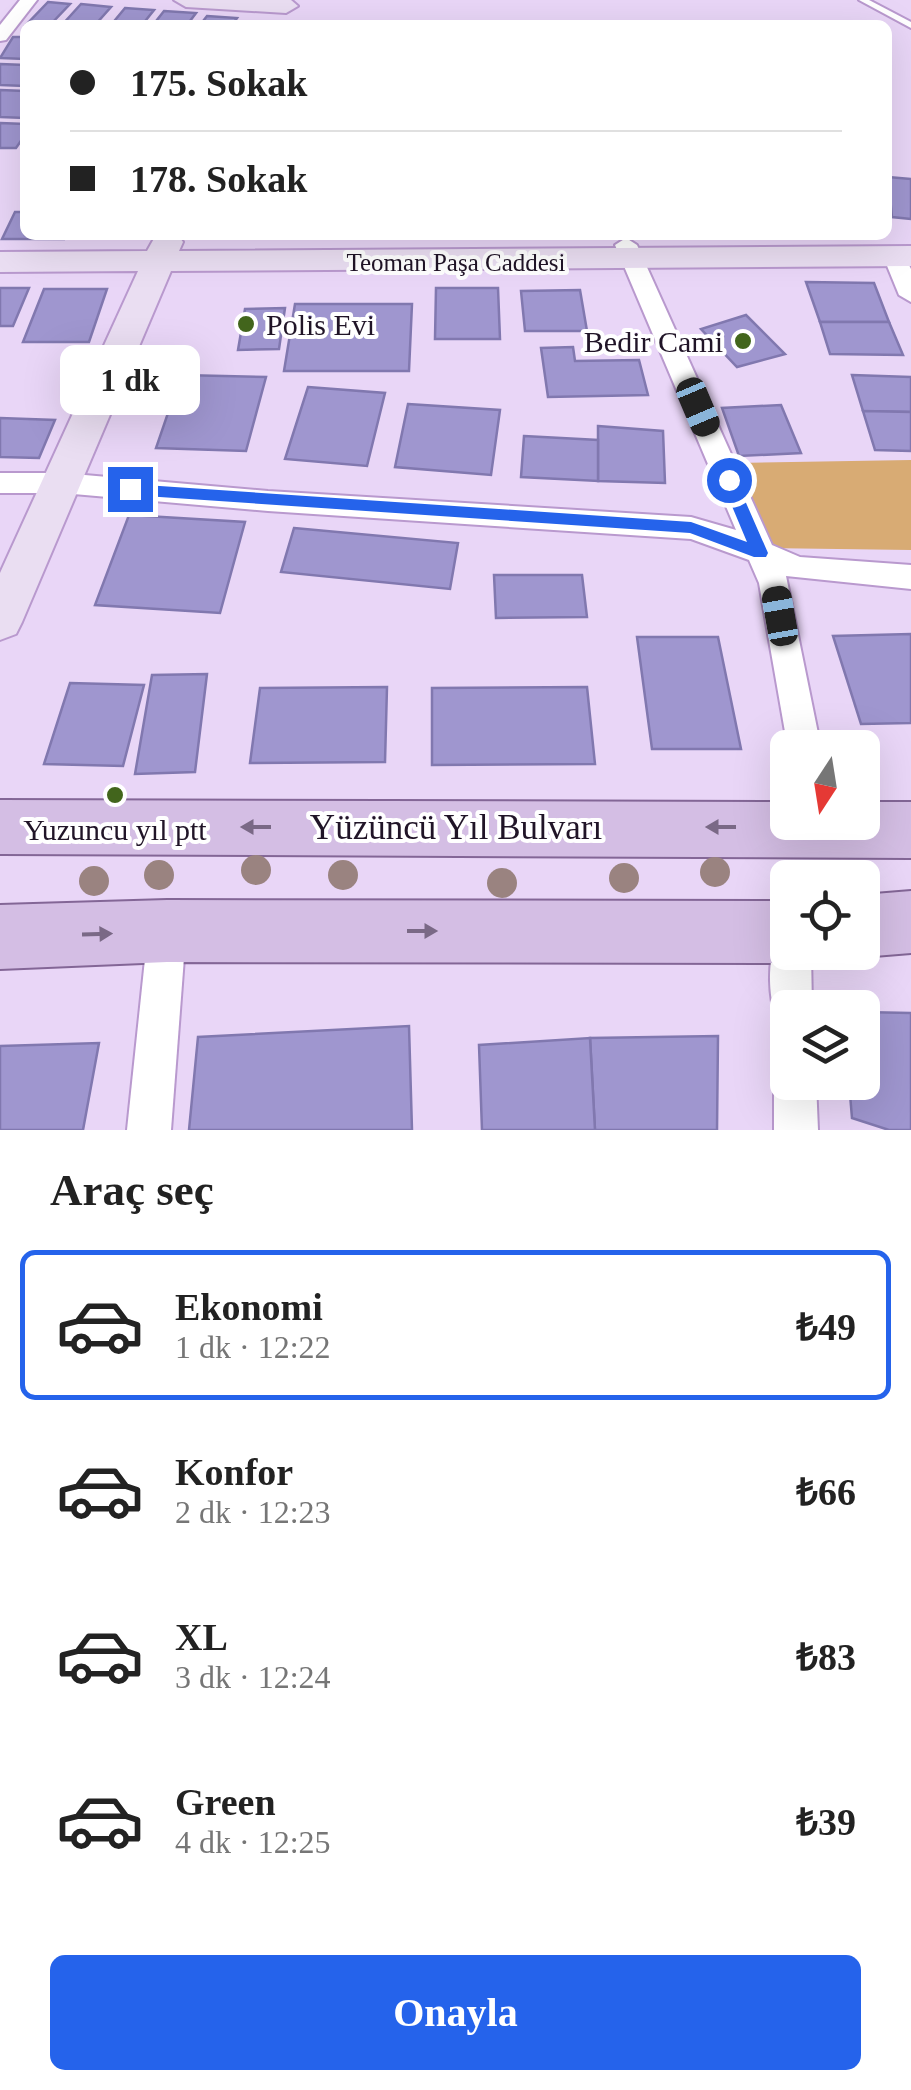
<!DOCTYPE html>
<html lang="tr">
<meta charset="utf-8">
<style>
:root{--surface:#fff;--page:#f6f6f6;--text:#222;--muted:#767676;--line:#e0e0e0;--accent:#2563eb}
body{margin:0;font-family:"Times New Roman",serif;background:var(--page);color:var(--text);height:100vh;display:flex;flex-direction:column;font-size:38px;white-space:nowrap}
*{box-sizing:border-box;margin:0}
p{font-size:32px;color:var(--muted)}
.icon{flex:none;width:55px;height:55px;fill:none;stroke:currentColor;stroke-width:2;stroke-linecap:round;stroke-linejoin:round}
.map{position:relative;height:1130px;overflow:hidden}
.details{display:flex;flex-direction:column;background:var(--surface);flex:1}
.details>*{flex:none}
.top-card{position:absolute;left:20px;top:20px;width:872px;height:220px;border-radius:15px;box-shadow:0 10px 40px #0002;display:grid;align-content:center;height:220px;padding:0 50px;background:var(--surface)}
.needle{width:65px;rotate:192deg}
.controls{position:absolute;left:770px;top:730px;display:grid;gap:20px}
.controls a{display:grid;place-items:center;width:110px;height:110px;border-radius:15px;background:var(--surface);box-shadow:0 10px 40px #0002;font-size:50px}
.end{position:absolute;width:45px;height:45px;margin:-22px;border:12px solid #2563eb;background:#fff;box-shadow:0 0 0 5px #fff}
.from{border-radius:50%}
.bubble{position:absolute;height:70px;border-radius:15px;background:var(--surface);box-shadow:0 10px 40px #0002;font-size:32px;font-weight:700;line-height:70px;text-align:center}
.car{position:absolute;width:30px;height:60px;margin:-30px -15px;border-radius:12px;box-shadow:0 0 8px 2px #0007;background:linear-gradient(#222 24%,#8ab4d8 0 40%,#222 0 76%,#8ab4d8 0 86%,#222 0)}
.top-card b{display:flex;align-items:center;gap:35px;height:95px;font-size:38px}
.top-card b+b{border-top:2px solid var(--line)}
.top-card i{width:25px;height:25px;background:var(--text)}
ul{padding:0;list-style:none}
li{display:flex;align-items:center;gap:30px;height:150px;margin:0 20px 15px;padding:0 30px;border:5px solid transparent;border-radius:15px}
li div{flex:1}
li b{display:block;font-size:38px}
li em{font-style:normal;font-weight:700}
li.active{border-color:var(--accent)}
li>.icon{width:90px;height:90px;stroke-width:1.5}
h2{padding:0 50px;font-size:45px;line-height:120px}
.primary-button{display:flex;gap:20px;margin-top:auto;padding:20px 50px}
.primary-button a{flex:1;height:115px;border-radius:15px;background:var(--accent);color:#fff;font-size:40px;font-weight:700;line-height:115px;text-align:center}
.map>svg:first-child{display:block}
.green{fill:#d8ab74}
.building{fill:#9f96cf;stroke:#8178af;stroke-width:2.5}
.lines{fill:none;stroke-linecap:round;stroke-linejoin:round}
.lane-casing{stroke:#b999ce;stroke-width:4}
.street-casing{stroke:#b999ce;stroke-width:4}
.secondary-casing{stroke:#b999ce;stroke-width:4}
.primary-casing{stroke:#836696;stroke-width:4}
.lane{fill:#fff;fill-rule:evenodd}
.street{fill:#fff;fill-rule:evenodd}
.secondary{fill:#eadef2;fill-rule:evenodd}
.primary{fill:#d4bee4;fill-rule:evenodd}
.tree{fill:#9a8380}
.oneway{fill:#7a6986}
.route{fill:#2563eb}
.poi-dot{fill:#42651c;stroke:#fff;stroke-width:4}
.labels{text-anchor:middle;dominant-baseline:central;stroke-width:8;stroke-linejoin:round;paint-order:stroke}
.far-street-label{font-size:25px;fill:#201427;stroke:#fff}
.poi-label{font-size:30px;fill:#201427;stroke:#fff;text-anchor:start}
.near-street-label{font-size:35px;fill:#201427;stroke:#fff}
</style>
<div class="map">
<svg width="911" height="1130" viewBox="0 0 911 1130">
<rect width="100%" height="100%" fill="#e9d6f7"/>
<polygon class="green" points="911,460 911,550 764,548 736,463"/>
<g class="building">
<polygon points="48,2 70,4 50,25 26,25"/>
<polygon points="81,4 111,7 95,25 62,25"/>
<polygon points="125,8 154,10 142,25 111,25"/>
<polygon points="164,11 196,13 187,25 153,25"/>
<polygon points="207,16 237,18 232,25 200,25"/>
<polygon points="13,37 25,37 25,59 0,58"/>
<polygon points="0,64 25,65 25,86 0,85"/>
<polygon points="0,90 25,91 25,118 0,117"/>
<polygon points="0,123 25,124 25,135 16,148 0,148"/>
<polygon points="888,177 911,179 911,219 892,217"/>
<polygon points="15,212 25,212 25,235 65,235 64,239 2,239"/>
<polygon points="806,282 874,283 889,322 820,322"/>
<polygon points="0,288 29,288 13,326 0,326"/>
<polygon points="436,288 498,288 500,339 435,339"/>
<polygon points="44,289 107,289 89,342 23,342"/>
<polygon points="580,290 587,331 525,331 521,291"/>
<polygon points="295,304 412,304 409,371 284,371"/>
<polygon points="285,308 279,349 238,350 245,309"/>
<polygon points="746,315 785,354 737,367 701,329"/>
<polygon points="820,322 889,322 903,355 830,354"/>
<polygon points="573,347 575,361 639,360 648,395 548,397 541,348"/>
<polygon points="181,375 266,377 246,451 156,448"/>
<polygon points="852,375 911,377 911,412 863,411"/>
<polygon points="308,387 385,393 367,466 285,459"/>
<polygon points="408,404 500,410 491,475 395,467"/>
<polygon points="781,405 801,453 739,456 722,408"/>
<polygon points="863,411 911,412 911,451 875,450"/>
<polygon points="0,418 55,420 39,458 0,457"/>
<polygon points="598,426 663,431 665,483 598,481"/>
<polygon points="524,436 598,440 598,481 521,477"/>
<polygon points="129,515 245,522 220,613 95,605"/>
<polygon points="294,528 458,543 450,589 281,572"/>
<polygon points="494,575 582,575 587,617 496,618"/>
<polygon points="911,634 911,723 861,724 833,636"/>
<polygon points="637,637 718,637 741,749 652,749"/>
<polygon points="207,674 195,772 135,774 152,675"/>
<polygon points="70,683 144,685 123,766 44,764"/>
<polygon points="387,687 385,762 250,763 260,688"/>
<polygon points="587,687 595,764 432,765 432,688"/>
<polygon points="862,1012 911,1013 911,1130 889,1130 852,1118 849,1082 862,1082"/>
<polygon points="409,1026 412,1130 189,1130 198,1037"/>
<polygon points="718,1036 717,1130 595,1130 590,1038"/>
<polygon points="590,1038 595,1130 482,1130 479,1045"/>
<polygon points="99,1043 83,1130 0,1130 0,1046"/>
</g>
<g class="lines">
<g class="lane-casing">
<polygon id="lane" points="859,0 869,0 911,22 911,28"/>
</g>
<g class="street-casing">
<g id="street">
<polygon points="20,0 37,0 6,40 0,41 0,25"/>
<polygon points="626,238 637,245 772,545 800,557 911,565 911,589 786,576 821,748 788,749 759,583 749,560 691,539 268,511 62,493 0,493 0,473 62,473 268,491 691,517 736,530 615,245"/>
<polygon points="894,249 902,251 911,269 911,302 899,295 883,256"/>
<polygon points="167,912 181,918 186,931 171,1130 127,1130 148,931 153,918"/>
<path d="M788,934V952H811L812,1008H788V1026L778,1022C768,999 767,962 777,938Z"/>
<polygon points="788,1064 788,1082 816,1082 818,1130 774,1130 774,1082 780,1067"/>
</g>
</g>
<g class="secondary-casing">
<g id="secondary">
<polygon points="174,0 291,0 298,6 286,13 186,7"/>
<polygon points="156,235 178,235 183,242 179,251 911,246 911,266 171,271 22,622 16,634 0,640 0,573 138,271 0,272 0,252 147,251"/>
</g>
</g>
<g class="primary-casing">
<g id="primary">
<polygon points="0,800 788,802 788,822 862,822 862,802 911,802 911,858 0,854"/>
<polygon points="911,891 911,953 862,957 850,952 862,952 862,895"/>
<polygon points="167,900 788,901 788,952 812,952 788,963 167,962 0,969 0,905"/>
</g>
</g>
<use href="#lane" class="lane"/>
<use href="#street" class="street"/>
<use href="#secondary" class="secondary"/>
<use href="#primary" class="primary"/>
</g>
<g class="tree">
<circle cx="256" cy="870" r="15"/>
<circle cx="715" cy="872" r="15"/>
<circle cx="159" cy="875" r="15"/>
<circle cx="343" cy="875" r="15"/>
<circle cx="624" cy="878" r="15"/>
<circle cx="94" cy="881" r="15"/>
<circle cx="502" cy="883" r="15"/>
</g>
<defs><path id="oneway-solid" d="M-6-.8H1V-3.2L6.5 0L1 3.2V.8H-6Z" transform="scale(2.5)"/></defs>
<g class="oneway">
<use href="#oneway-solid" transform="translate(256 827) rotate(-180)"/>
<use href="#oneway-solid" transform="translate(721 827) rotate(-180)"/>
<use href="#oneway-solid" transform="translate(422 931)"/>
<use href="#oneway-solid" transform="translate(97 934) rotate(-2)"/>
</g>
<polygon class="route" points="729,474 736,480 768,553 766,557 754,557 690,533 130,495 123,489 130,484 691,522 747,542 721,480"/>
<g class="poi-dot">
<circle cx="246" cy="324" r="10"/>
<circle cx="743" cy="341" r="10"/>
<circle cx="115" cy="795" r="10"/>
</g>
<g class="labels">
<g class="far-street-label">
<text x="456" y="262">Teoman Paşa Caddesi</text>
</g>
<g class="poi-label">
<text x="266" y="324">Polis Evi</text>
<text x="723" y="341" text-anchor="end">Bedir Cami</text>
<text x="115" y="829" text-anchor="middle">Yuzuncu yıl ptt</text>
</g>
<g class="near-street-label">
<text x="456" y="827">Yüzüncü Yıl Bulvarı</text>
</g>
</g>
</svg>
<div class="controls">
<a><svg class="needle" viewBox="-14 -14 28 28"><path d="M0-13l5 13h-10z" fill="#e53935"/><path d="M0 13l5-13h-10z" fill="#767676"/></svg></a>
<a><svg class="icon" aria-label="locate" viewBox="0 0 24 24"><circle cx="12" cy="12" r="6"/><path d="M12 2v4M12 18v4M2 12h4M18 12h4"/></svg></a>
<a><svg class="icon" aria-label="layers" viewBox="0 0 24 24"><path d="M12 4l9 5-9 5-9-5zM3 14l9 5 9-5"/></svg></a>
</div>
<i class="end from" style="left:729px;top:480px"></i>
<i class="end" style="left:130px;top:489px"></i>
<div class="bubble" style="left:60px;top:345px;width:140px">1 dk</div>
<i class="car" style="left:698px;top:407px;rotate:157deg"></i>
<i class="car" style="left:780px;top:616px;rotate:350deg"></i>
<div class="top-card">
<b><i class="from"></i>175. Sokak</b>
<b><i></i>178. Sokak</b>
</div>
</div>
<section class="details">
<h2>Araç seç</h2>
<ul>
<li class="active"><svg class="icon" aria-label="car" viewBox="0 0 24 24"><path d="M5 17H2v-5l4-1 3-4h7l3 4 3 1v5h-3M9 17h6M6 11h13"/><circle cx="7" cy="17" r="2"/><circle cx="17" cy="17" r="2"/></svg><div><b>Ekonomi</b><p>1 dk · 12:22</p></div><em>₺49</em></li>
<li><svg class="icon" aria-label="car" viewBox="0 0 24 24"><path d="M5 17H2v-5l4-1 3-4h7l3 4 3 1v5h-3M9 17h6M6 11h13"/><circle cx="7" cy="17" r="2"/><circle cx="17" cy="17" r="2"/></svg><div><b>Konfor</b><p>2 dk · 12:23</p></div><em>₺66</em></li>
<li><svg class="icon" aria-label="car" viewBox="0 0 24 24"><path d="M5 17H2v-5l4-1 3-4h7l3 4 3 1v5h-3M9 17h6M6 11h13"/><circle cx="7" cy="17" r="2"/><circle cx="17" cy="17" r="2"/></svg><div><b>XL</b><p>3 dk · 12:24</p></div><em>₺83</em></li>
<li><svg class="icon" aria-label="car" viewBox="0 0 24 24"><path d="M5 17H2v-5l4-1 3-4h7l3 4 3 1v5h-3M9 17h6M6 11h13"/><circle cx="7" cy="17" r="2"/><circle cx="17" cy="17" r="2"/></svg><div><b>Green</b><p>4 dk · 12:25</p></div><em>₺39</em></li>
</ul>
<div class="primary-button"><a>Onayla</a></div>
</section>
